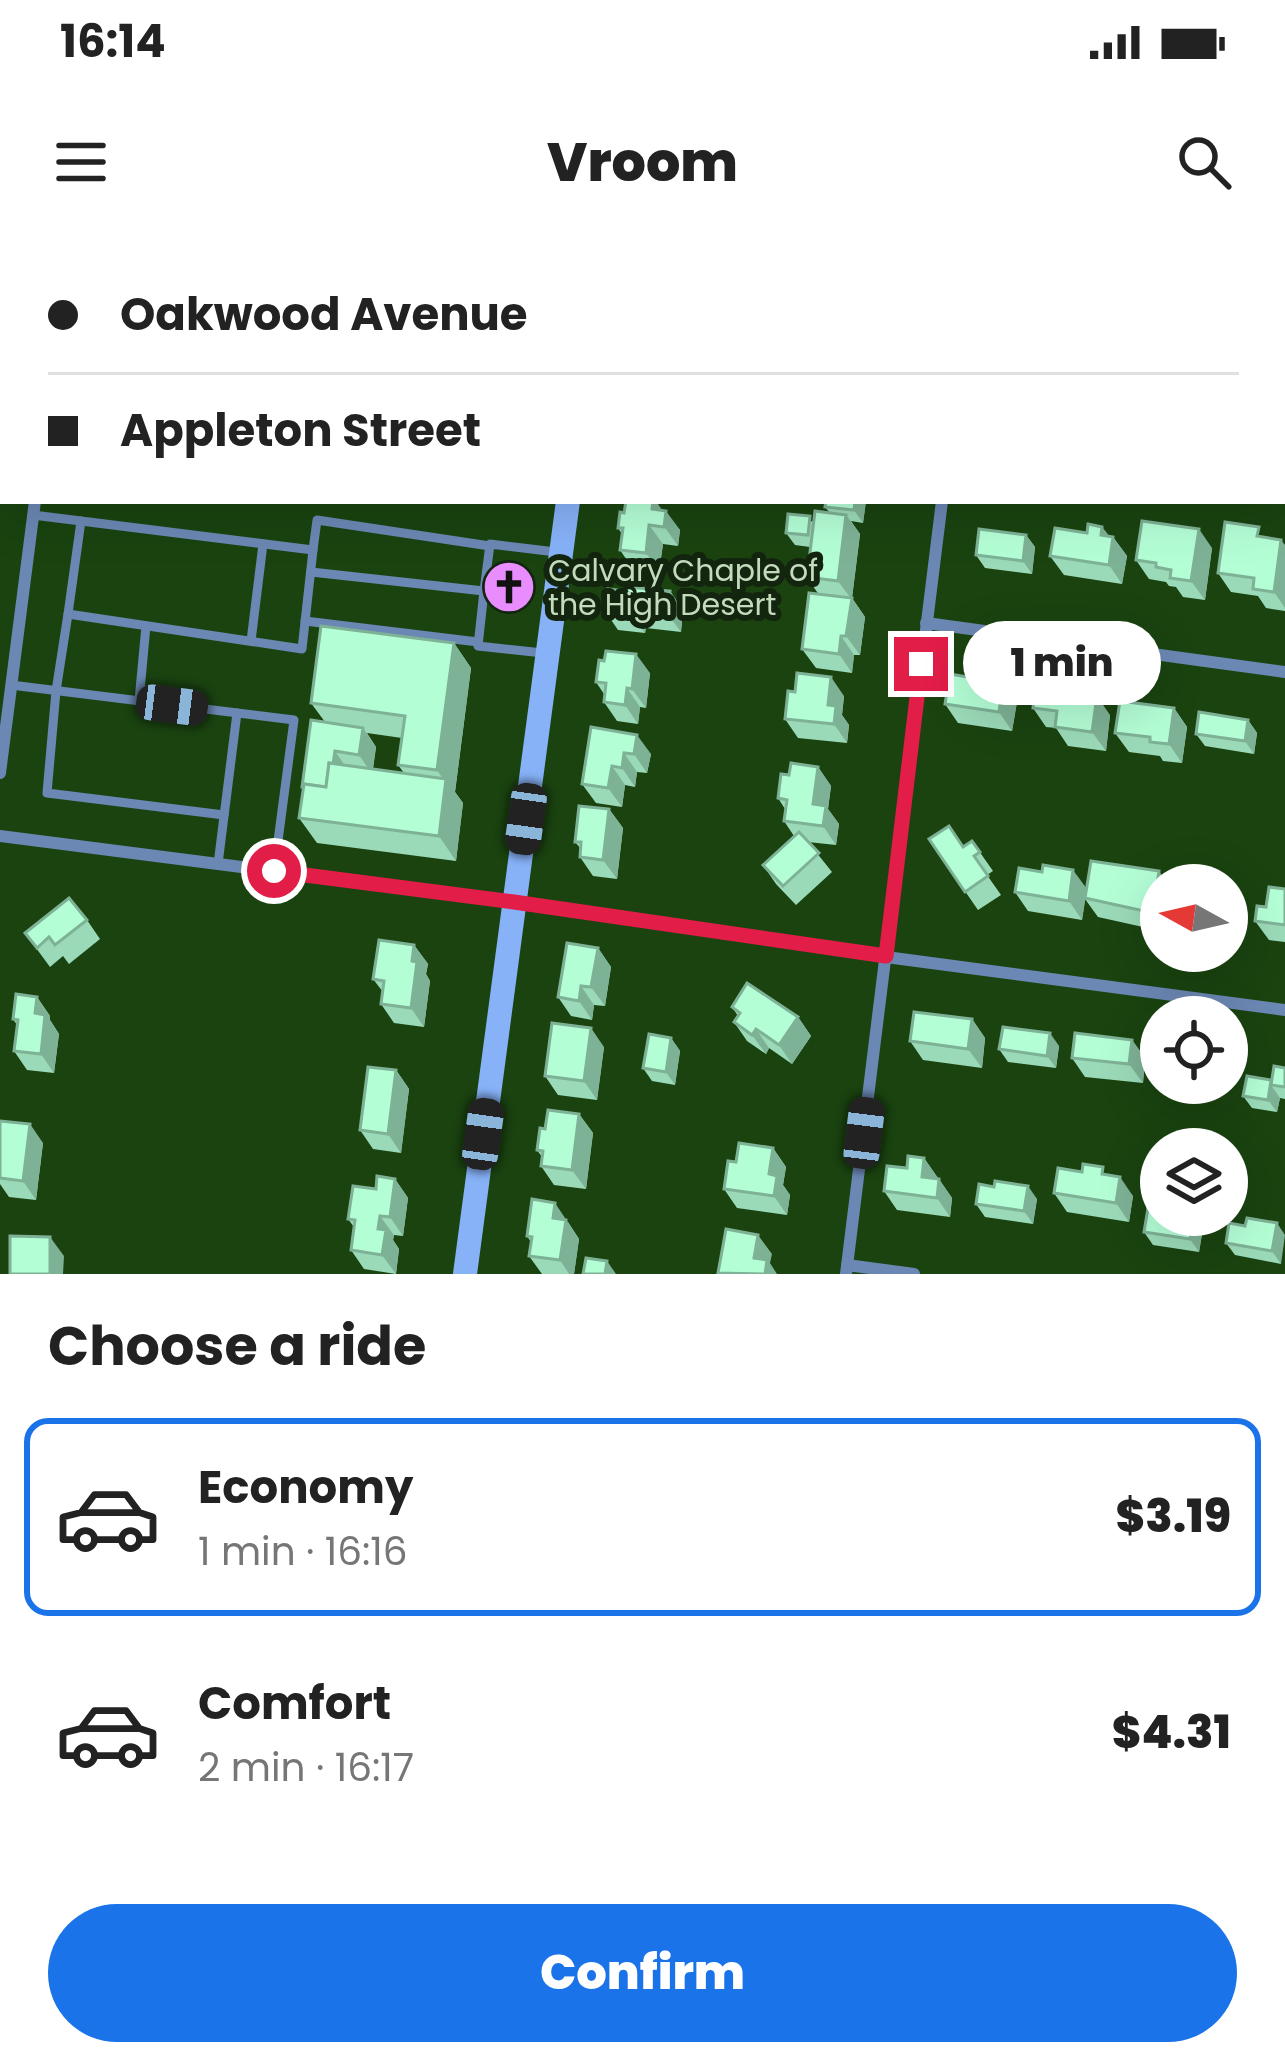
<!DOCTYPE html>
<meta charset="utf-8">
<style>
:root{--surface:#fff;--page:#f6f6f6;--text:#222;--muted:#767676;--line:#e0e0e0;--accent:#1a73e8}
body{margin:0;font-family:Poppins,sans-serif;background:var(--page);color:var(--text);height:100vh;display:flex;flex-direction:column;font-size:45px;white-space:nowrap}
*{box-sizing:border-box;margin:0}
p{font-size:39px;color:var(--muted)}
.icon{flex:none;width:66px;height:66px;fill:none;stroke:currentColor;stroke-width:2;stroke-linecap:round;stroke-linejoin:round}
.map{position:relative;height:1034px;overflow:hidden}
.drawer{display:flex;flex-direction:column;background:var(--surface);flex:1}
.drawer>*{flex:none}
.guide{position:absolute;left:0px;top:0px;width:1287px;height:264px;box-shadow:0 12px 48px #0002;display:grid;align-content:center;height:264px;padding:0 48px;background:var(--surface)}
.needle{width:78px;rotate:278deg}
.buttons{position:absolute;left:1140px;top:624px;display:grid;gap:24px}
.buttons a{display:grid;place-items:center;width:108px;height:108px;border-radius:50%;background:var(--surface);box-shadow:0 12px 48px #0002;font-size:60px}
.end{position:absolute;width:54px;height:54px;margin:-27px;border:15px solid #e11d48;background:#fff;box-shadow:0 0 0 6px #fff}
.from{border-radius:50%}
.bubble{position:absolute;height:84px;border-radius:42px;background:var(--surface);box-shadow:0 12px 48px #0002;font-size:39px;font-weight:800;line-height:84px;text-align:center}
.car{position:absolute;width:36px;height:72px;margin:-36px -18px;border-radius:15px;box-shadow:0 0 9px 3px #0007;background:linear-gradient(#222 24%,#8ab4d8 0 40%,#222 0 76%,#8ab4d8 0 86%,#222 0)}
.guide b{display:flex;align-items:center;gap:42px;height:114px;font-size:45px}
.guide b+b{border-top:3px solid var(--line)}
.guide i{width:30px;height:30px;background:var(--text)}
ul{padding:0;list-style:none}
li{display:flex;align-items:center;gap:36px;height:198px;margin:0 24px 18px;padding:0 24px;border:6px solid transparent;border-radius:24px}
li div{flex:1}
li b{display:block;font-size:45px}
li em{font-style:normal;font-weight:800}
li.on{border-color:var(--accent)}
li>.icon{width:108px;height:108px;stroke-width:1.5}
h2{padding:0 48px;font-size:54px;line-height:144px}
.button{display:flex;gap:24px;margin-top:auto;padding:24px 48px}
.button a{flex:1;height:138px;border-radius:72px;background:var(--accent);color:#fff;font-size:48px;font-weight:800;line-height:138px;text-align:center}
.status{display:flex;justify-content:space-between;align-items:center;height:84px;padding:0 60px;background:var(--surface);direction:ltr}
.status svg{height:33px;fill:currentColor}
header{display:flex;justify-content:space-between;align-items:center;height:156px;padding:0 48px;background:var(--surface);font-size:54px;font-weight:800}
.map>svg:first-child{display:block}
.lines{fill:none;stroke-linecap:round;stroke-linejoin:round}
.lane{stroke:#6b87b3;stroke-width:9}
.street{stroke:#6b87b3;stroke-width:12}
.secondary{stroke:#87b2f8;stroke-width:24}
.wall{fill:#9bdab8;fill-rule:evenodd}
.shaded-wall{fill:#7eb296}
.building{fill:#b4fed6;stroke:#7eb296;stroke-width:3}
.route{stroke:#e11d48;stroke-width:15}
.labels{text-anchor:middle;dominant-baseline:central;stroke-width:12;stroke-linejoin:round;paint-order:stroke}
.poi-label{font-size:30px;fill:#c3dabd;stroke:#13250f;text-anchor:start}
</style>
<div class="status"><b>16:14</b><svg viewBox="0 0 49 12"><path d="M0 12V9h3v3zM5 12V6h3v6zM10 12V3h3v9zM15 12V0h3v12zM26 1h20v11H26zM47 4h2v5h-2z"/></svg></div>
<header><svg class="icon" aria-label="menu" viewBox="0 0 24 24"><path d="M4 6h16M4 12h16M4 18h16"/></svg>Vroom<svg class="icon" aria-label="search" viewBox="0 0 24 24"><circle cx="10" cy="10" r="6"/><path d="M15 15l6 6"/></svg></header>
<div class="map">
<svg width="1285" height="1034" viewBox="0 0 1285 1034">
<rect width="100%" height="100%" fill="#1a4310"/>
<g class="lines">
<g class="lane">
<polyline points="33,275 313,310 302,409 68,374 56,451 47,553 224,575"/>
<polyline points="313,310 317,280 490,306"/>
<polyline points="311,332 484,351 490,304 556,312"/>
<polyline points="484,351 478,406 543,413"/>
<polyline points="68,374 81,281"/>
<polyline points="305,381 478,402"/>
<polyline points="251,401 263,304"/>
<polyline points="11,445 294,480 274,631"/>
<polyline points="139,461 146,386"/>
<polyline points="218,624 237,473"/>
</g>
<g class="street">
<polyline points="976,3 976,0"/>
<polyline points="0,84 3,84"/>
<polyline points="1284,90 1285,90"/>
<polyline points="926,383 1285,432"/>
<polyline points="0,533 35,261"/>
<polyline points="0,596 514,662 886,717 1285,770"/>
<polyline points="847,1025 914,1034"/>
<polyline points="846,1034 942,261"/>
</g>
<g class="secondary">
<polyline points="603,3 603,0"/>
<polyline points="465,1034 568,261"/>
</g>
</g>
<g class="wall">
<polygon points="473,0 529,0 528,3 476,3"/>
<polygon points="1101,0 1158,0 1158,3 1103,3"/>
<polygon points="826,261 866,261 863,283 851,281 860,294 852,358 865,377 860,415 854,415 852,433 816,428 802,409 819,355 807,337 810,307 795,305 786,293 830,273 825,267"/>
<polygon points="662,271 680,290 678,306 663,304 659,332 633,329 620,310 622,294 618,288"/>
<polygon points="1102,287 1109,296 1113,297 1127,316 1122,344 1064,335 1050,316 1087,293"/>
<polygon points="1026,295 1035,307 1032,334 985,328 976,315"/>
<polygon points="1266,298 1285,305 1285,371 1266,368 1258,356 1231,352 1218,333"/>
<polygon points="1212,308 1205,360 1183,357 1176,347 1169,346 1166,342 1149,339 1136,320"/>
<polygon points="626,351 670,351 683,370 681,392 646,388 645,393 618,390 605,371"/>
<path d="M454,403L471,428L455,552L463,563L456,621L317,603L299,578L303,549L302,547L325,482L311,463ZM367,493L402,498L398,525L404,533L373,529L376,507Z"/>
<polygon points="650,433 646,468 640,467 638,484 617,481 604,462 604,454 596,442"/>
<polygon points="1003,443 1017,462 1012,491 958,483 945,464"/>
<polygon points="844,456 842,475 849,485 847,503 798,498 785,479"/>
<polygon points="1033,468 1110,475 1106,511 1068,506 1056,488 1046,487"/>
<polygon points="1174,468 1187,487 1182,523 1163,521 1160,516 1129,512 1115,493"/>
<polygon points="1248,480 1257,493 1254,514 1205,506 1196,494"/>
<polygon points="591,487 651,514 647,533 637,532 635,547 625,545 622,567 596,563 582,544"/>
<polygon points="818,527 831,546 828,569 839,584 836,605 808,602 832,632 796,665 776,644 763,625 794,596 784,581 785,569 778,558 789,535"/>
<polygon points="609,569 623,588 617,639 593,636 580,617 581,609 575,602"/>
<polygon points="929,599 963,607 972,601 993,631 987,635 1001,655 978,670"/>
<polygon points="1161,645 1161,691 1098,677 1085,659 1082,680 1028,671 1015,652"/>
<polygon points="1285,649 1285,702 1269,700 1255,681"/>
<polygon points="1227,664 1232,665 1241,677 1238,701 1227,699"/>
<polygon points="87,680 100,699 69,724 63,716 50,727 25,693"/>
<polygon points="414,705 428,724 426,734 430,741 424,787 394,783 381,764 383,752 373,739"/>
<polygon points="598,708 611,727 605,766 594,765 592,780 571,776 558,757"/>
<polygon points="37,757 50,776 50,780 59,794 54,833 27,830 14,811 17,785 13,779"/>
<polygon points="732,767 798,777 811,796 792,824 769,808 766,814 747,801 734,782 738,776"/>
<polygon points="972,779 985,798 982,828 923,820 910,801"/>
<polygon points="671,798 680,811 675,845 652,841 643,828"/>
<polygon points="1132,800 1145,818 1143,843 1085,837 1072,818"/>
<polygon points="1059,806 1056,828 1008,822 999,809"/>
<polygon points="604,807 597,860 558,855 545,836"/>
<polygon points="1285,828 1285,859 1280,858 1277,872 1252,868 1243,856 1271,840"/>
<polygon points="396,830 409,849 401,913 373,909 360,890"/>
<polygon points="579,874 593,893 586,949 554,945 541,926 542,917 537,910 545,889"/>
<polygon points="0,881 43,903 36,960 9,957 0,944"/>
<polygon points="773,908 786,927 783,945 790,955 787,975 737,968 724,949 736,922"/>
<polygon points="924,918 952,958 950,977 897,970 884,951 907,928"/>
<polygon points="1108,935 1133,956 1129,982 1067,972 1054,953"/>
<polygon points="395,939 408,958 403,996 394,995 393,1000 399,1009 396,1034 364,1029 351,1010 354,987 348,979 376,949"/>
<polygon points="994,947 1037,959 1033,984 985,977 976,964"/>
<polygon points="1194,975 1203,988 1199,1012 1153,1005 1144,992"/>
<polygon points="568,982 579,999 574,1034 542,1034 529,1016 531,1002 527,996"/>
<polygon points="1277,983 1281,1024 1235,1015 1226,1003 1245,986"/>
</g>
<g class="shaded-wall">
<polygon points="513,0 529,0 528,3 513,3"/>
<polygon points="653,261 656,261 666,276 666,271 680,290 678,306 652,269"/>
<polygon points="855,261 866,261 863,283 854,270"/>
<polygon points="846,275 860,294 852,358 865,377 860,415 846,396 852,360 838,341"/>
<polygon points="649,285 663,304 659,332 646,313"/>
<polygon points="1102,287 1113,301 1113,297 1127,316 1122,344 1109,325 1101,295"/>
<polygon points="1199,289 1212,308 1205,360 1191,341"/>
<polygon points="1026,295 1035,307 1032,334 1023,321"/>
<polygon points="1281,300 1285,305 1285,368 1274,352"/>
<polygon points="670,351 683,370 681,392 667,373"/>
<polygon points="633,369 646,388 645,393 632,374"/>
<polygon points="841,396 854,415 852,433 839,414"/>
<polygon points="454,403 471,428 455,552 463,563 456,621 439,596 445,542 437,530"/>
<polygon points="636,414 650,433 646,468 632,449"/>
<polygon points="831,437 844,456 842,475 849,485 847,503 834,484 828,465"/>
<polygon points="1003,443 1017,462 1012,491 999,472"/>
<polygon points="627,448 640,467 638,484 625,465"/>
<polygon points="1097,456 1110,475 1106,511 1092,492"/>
<polygon points="1174,468 1187,487 1182,523 1169,504"/>
<polygon points="1248,480 1257,493 1254,514 1245,501"/>
<polygon points="363,488 376,507 372,534 359,515"/>
<polygon points="637,495 651,514 647,533 634,514"/>
<polygon points="335,511 348,530 330,551"/>
<polygon points="624,513 637,532 635,547 622,528"/>
<polygon points="612,526 625,545 622,567 608,548"/>
<polygon points="818,527 831,546 828,569 839,584 836,605 823,586 813,564"/>
<polygon points="609,569 623,588 617,639 603,620"/>
<polygon points="1073,630 1087,649 1082,680 1069,661"/>
<polygon points="1159,631 1169,645 1161,645 1161,684 1153,673"/>
<polygon points="1232,665 1241,677 1238,701 1229,688"/>
<polygon points="414,705 428,724 426,734 430,741 424,787 411,768"/>
<polygon points="598,708 611,727 605,766 591,747"/>
<polygon points="581,746 594,765 592,780 579,761"/>
<polygon points="37,757 50,776 50,780 59,794 54,833 41,814 35,773"/>
<polygon points="798,777 811,796 792,824 779,805"/>
<polygon points="972,779 985,798 982,828 968,809"/>
<polygon points="591,788 604,807 597,860 584,841"/>
<polygon points="756,789 769,808 766,814 752,795"/>
<polygon points="1050,793 1059,806 1056,828 1047,816"/>
<polygon points="671,798 680,811 675,845 666,832"/>
<polygon points="1132,800 1145,818 1143,843 1129,824"/>
<polygon points="396,830 409,849 401,913 388,894"/>
<polygon points="1271,845 1280,858 1277,872 1268,860"/>
<polygon points="579,874 593,893 586,949 572,930"/>
<polygon points="30,884 43,903 36,960 23,941"/>
<polygon points="773,908 786,927 783,945 790,955 787,975 774,956 769,934"/>
<polygon points="924,918 937,937 935,956 922,937"/>
<polygon points="1120,937 1133,956 1129,982 1116,963"/>
<polygon points="395,939 408,958 403,996 390,977"/>
<polygon points="939,939 952,958 950,977 937,958"/>
<polygon points="1028,946 1037,959 1033,984 1024,971"/>
<polygon points="555,963 579,999 574,1034 569,1034 560,1020 553,978"/>
<polygon points="1194,975 1203,988 1199,1012 1190,999"/>
<polygon points="380,976 394,995 393,1000 399,1009 396,1034 382,1015 378,989"/>
<polygon points="1277,983 1285,995 1281,1024 1272,1011"/>
<polygon points="758,995 772,1014 770,1023 777,1034 765,1034 754,1018"/>
<polygon points="50,997 64,1016 63,1034 50,1034"/>
<polygon points="607,1021 616,1034 605,1034"/>
</g>
<g class="building">
<rect x="876" y="0" width="28" height="3"/>
<polygon points="1266,0 1285,0 1285,13 1284,3 1266,3"/>
<polygon points="626,261 653,261 652,269 666,271 664,287 649,285 646,313 620,310 623,288 618,288 620,272 624,273"/>
<polygon points="826,261 855,261 854,270 825,267"/>
<polygon points="815,271 846,275 838,341 807,337"/>
<polygon points="788,274 810,276 808,295 786,293"/>
<polygon points="1142,281 1199,289 1191,341 1170,338 1171,330 1156,327 1156,323 1136,320"/>
<polygon points="1225,282 1259,287 1257,296 1281,300 1274,352 1253,349 1254,338 1218,333"/>
<polygon points="1088,284 1102,287 1101,295 1113,297 1109,325 1050,316 1055,288 1087,293"/>
<polygon points="979,289 1026,295 1023,321 976,315"/>
<polygon points="627,347 670,351 667,373 633,369 632,374 605,371 608,349 626,351"/>
<polygon points="809,353 852,358 846,396 841,396 839,414 802,409"/>
<polygon points="321,386 454,403 437,530 398,525 405,476 311,463"/>
<polygon points="606,411 636,414 632,449 627,448 625,465 604,462 606,443 596,442 599,420 604,421"/>
<polygon points="797,433 831,437 828,465 836,466 834,484 785,479 788,451 795,452"/>
<polygon points="950,434 1003,443 999,472 945,464"/>
<polygon points="1035,448 1097,456 1092,492 1055,487 1057,471 1033,468"/>
<polygon points="1120,461 1174,468 1169,504 1150,502 1150,497 1115,493"/>
<polygon points="1199,472 1248,480 1245,501 1196,494"/>
<polygon points="311,480 363,488 359,515 335,511 333,524 329,523 326,547 304,544 304,547 302,547"/>
<polygon points="591,487 637,495 634,514 624,513 622,528 612,526 608,548 582,544"/>
<polygon points="329,523 446,539 439,596 299,578 304,544 326,547"/>
<polygon points="791,523 818,527 813,564 826,566 823,586 784,581 787,560 778,558 781,534 789,535"/>
<polygon points="579,566 609,569 603,620 580,617 581,602 575,602"/>
<polygon points="949,586 963,607 972,601 980,612 974,616 988,636 965,652 929,599"/>
<polygon points="799,592 819,613 783,646 763,625"/>
<polygon points="1091,621 1159,631 1153,673 1085,658"/>
<polygon points="1043,625 1073,630 1069,661 1015,652 1019,628 1042,632"/>
<polygon points="1269,647 1285,649 1285,685 1255,681 1257,666 1266,667"/>
<polygon points="69,658 87,680 55,705 49,697 37,708 25,693"/>
<polygon points="1227,664 1232,665 1229,688 1227,688"/>
<polygon points="379,700 414,705 412,721 417,722 411,768 381,764 384,741 373,739"/>
<polygon points="567,703 598,708 591,747 581,746 579,761 558,757"/>
<polygon points="747,743 798,777 779,805 756,789 752,795 734,782 740,773 732,767"/>
<polygon points="16,754 37,757 35,773 45,775 41,814 14,811 18,780 13,779"/>
<polygon points="914,772 972,779 968,809 910,801"/>
<polygon points="552,783 591,788 584,841 545,836"/>
<polygon points="1003,787 1050,793 1047,816 999,809"/>
<polygon points="1075,793 1132,800 1129,824 1072,818"/>
<polygon points="649,794 671,798 666,832 643,828"/>
<polygon points="1274,826 1285,828 1285,847 1271,845"/>
<polygon points="368,827 396,830 388,894 360,890"/>
<polygon points="1247,836 1271,840 1268,860 1243,856"/>
<polygon points="548,870 579,874 572,930 541,926 543,911 537,910 540,888 545,889"/>
<polygon points="0,881 30,884 23,941 0,938"/>
<polygon points="739,903 773,908 769,934 777,936 774,956 724,949 728,921 736,922"/>
<polygon points="908,916 924,918 922,937 939,939 937,958 884,951 887,926 907,928"/>
<polygon points="1083,924 1103,927 1102,934 1120,937 1116,963 1054,953 1058,928 1082,932"/>
<polygon points="377,936 395,939 390,977 380,976 378,989 386,990 382,1015 351,1010 355,980 348,979 353,946 376,949"/>
<polygon points="995,941 1028,946 1024,971 976,964 979,944 994,947"/>
<polygon points="532,959 555,963 553,978 566,980 560,1020 529,1016 532,997 527,996"/>
<polygon points="1148,968 1161,970 1161,975 1194,975 1190,999 1144,992"/>
<polygon points="1247,978 1277,983 1272,1011 1226,1003 1229,983 1245,986"/>
<polygon points="726,989 758,995 754,1018 767,1020 765,1034 718,1033"/>
<polygon points="10,996 50,997 50,1034 10,1034"/>
<polygon points="586,1018 607,1021 605,1034 583,1034"/>
</g>
<g class="lines">
<polyline class="route" points="274,631 514,662 886,716 921,424"/>
</g>
<defs>
<g id="church-disc" transform="scale(2.7)"><circle r="9.5" fill="#e98dfe" stroke="#13250f"/><path d="M-1.2-6h2.4v3.5h3.3v2.4h-3.3V6h-2.4V-.1h-3.3v-2.4h3.3Z" fill="#111"/></g>
</defs>
<g fill-rule="evenodd">
<use href="#church-disc" x="509" y="347"/>
</g>
<g class="labels">
<g class="poi-label">
<text x="548" y="330">Calvary Chaple of<tspan x="548" dy="34">the High Desert</tspan></text>
</g>
</g>
</svg>
<div class="buttons">
<a><svg class="needle" viewBox="-14 -14 28 28"><path d="M0-13l5 13h-10z" fill="#e53935"/><path d="M0 13l5-13h-10z" fill="#767676"/></svg></a>
<a><svg class="icon" aria-label="locate" viewBox="0 0 24 24"><circle cx="12" cy="12" r="6"/><path d="M12 2v4M12 18v4M2 12h4M18 12h4"/></svg></a>
<a><svg class="icon" aria-label="layers" viewBox="0 0 24 24"><path d="M12 4l9 5-9 5-9-5zM3 14l9 5 9-5"/></svg></a>
</div>
<i class="end from" style="left:274px;top:631px"></i>
<i class="end" style="left:921px;top:424px"></i>
<div class="bubble" style="left:963px;top:381px;width:198px">1 min</div>
<i class="car" style="left:172px;top:465px;rotate:97deg"></i>
<i class="car" style="left:526px;top:579px;rotate:188deg"></i>
<i class="car" style="left:864px;top:893px;rotate:7deg"></i>
<i class="car" style="left:483px;top:894px;rotate:8deg"></i>
<div class="guide">
<b><i class="from"></i>Oakwood Avenue</b>
<b><i></i>Appleton Street</b>
</div>
</div>
<section class="drawer">
<h2>Choose a ride</h2>
<ul>
<li class="on"><svg class="icon" aria-label="car" viewBox="0 0 24 24"><path d="M5 17H2v-5l4-1 3-4h7l3 4 3 1v5h-3M9 17h6M6 11h13"/><circle cx="7" cy="17" r="2"/><circle cx="17" cy="17" r="2"/></svg><div><b>Economy</b><p>1 min · 16:16</p></div><em>$3.19</em></li>
<li><svg class="icon" aria-label="car" viewBox="0 0 24 24"><path d="M5 17H2v-5l4-1 3-4h7l3 4 3 1v5h-3M9 17h6M6 11h13"/><circle cx="7" cy="17" r="2"/><circle cx="17" cy="17" r="2"/></svg><div><b>Comfort</b><p>2 min · 16:17</p></div><em>$4.31</em></li>
</ul>
<div class="button"><a>Confirm</a></div>
</section>
